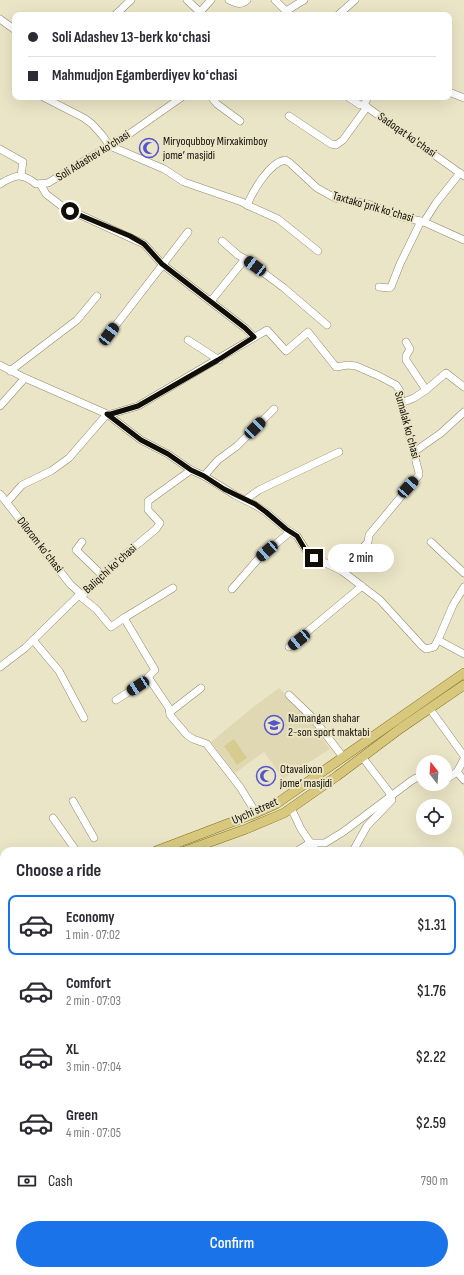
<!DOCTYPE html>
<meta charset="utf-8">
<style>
:root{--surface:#fff;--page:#f7f7f7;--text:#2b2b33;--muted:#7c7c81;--line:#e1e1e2;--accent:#1a73e8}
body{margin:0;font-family:"Sofia Sans Condensed",sans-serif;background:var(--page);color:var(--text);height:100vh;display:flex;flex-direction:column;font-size:15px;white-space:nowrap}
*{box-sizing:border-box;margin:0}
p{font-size:13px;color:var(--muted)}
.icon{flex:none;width:22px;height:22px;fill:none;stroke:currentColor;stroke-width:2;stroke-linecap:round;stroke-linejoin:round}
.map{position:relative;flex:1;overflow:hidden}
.side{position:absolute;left:0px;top:847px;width:464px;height:428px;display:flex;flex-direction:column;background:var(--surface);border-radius:12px 12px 0 0;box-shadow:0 4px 16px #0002}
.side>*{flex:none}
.top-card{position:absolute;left:12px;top:12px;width:440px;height:88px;border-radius:8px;box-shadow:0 4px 16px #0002;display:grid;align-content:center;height:88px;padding:0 16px;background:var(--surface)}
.needle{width:26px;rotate:343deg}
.tools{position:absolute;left:416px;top:755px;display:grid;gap:8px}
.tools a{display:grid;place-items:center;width:36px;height:36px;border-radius:50%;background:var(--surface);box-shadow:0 4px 16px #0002;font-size:20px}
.end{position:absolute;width:18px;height:18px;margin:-9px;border:5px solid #100e05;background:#fff;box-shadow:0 0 0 2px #fff}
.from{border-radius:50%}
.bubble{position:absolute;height:28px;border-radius:14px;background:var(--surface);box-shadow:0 4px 16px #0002;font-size:13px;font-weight:600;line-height:28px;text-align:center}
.car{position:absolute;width:12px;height:24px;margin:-12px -6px;border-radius:5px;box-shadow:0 0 3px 1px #0007;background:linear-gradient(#222 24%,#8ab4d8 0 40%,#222 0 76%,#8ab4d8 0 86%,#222 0)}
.top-card b{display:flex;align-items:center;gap:14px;height:38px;font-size:15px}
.top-card b+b{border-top:1px solid var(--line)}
.top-card i{width:10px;height:10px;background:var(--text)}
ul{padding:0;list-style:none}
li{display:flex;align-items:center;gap:12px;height:60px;margin:0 8px 6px;padding:0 8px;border:2px solid transparent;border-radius:8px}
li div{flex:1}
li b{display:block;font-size:15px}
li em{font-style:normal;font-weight:600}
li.selected{border-color:var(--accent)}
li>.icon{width:36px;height:36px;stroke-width:1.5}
h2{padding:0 16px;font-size:18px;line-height:48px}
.pay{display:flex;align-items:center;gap:10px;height:44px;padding:0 16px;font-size:15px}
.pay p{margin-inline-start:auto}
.button{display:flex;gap:8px;margin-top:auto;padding:8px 16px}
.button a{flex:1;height:46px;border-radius:24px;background:var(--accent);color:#fff;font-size:16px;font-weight:600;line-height:46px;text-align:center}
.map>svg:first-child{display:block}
.built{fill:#e0d8b3}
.green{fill:#d8cb90}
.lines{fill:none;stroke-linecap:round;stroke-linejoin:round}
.canal{stroke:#d6c473;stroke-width:5.5}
.minor-casing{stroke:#908a6f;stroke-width:8}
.major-casing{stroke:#80701c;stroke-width:10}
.minor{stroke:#fff;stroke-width:7}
.major{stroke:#d7c87e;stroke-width:9}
.route{stroke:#100e05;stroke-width:5}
.labels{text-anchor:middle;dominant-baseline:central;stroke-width:4;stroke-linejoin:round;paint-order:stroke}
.street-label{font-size:12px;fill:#100e05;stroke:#ebe5c7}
.poi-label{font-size:12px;fill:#100e05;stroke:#ebe5c7;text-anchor:start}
</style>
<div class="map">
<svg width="464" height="1275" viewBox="0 0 464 1275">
<rect width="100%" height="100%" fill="#ebe5c7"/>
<polygon class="built" points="279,688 306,713 325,737 323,739 330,749 283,779 264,752 235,773 211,742 252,708"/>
<polygon class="green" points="234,739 247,758 237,765 224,746"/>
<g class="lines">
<g class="canal">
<polyline points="0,1080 4,1081"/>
<polyline points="460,1232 464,1232"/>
</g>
<g class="minor-casing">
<g id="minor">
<polyline points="187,0 203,15"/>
<path d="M229,0C236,3 241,6 247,0"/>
<polyline points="275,0 290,15"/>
<polyline points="286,11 304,0"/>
<polyline points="200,12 211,0"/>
<polyline points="115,15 131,0"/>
<polyline points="338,15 355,0"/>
<polyline points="0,19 15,30"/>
<polyline points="449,92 464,98"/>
<path d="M43,97L84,118L92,124L102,135L110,146L164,169L184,182L242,202L247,205C253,191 269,163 285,160L290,163L317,188L335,198L368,204L399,216L424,222L464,240"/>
<polyline points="211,97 217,104 240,121"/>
<polyline points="348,97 360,105 364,105 464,176"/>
<polyline points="364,105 368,97"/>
<polyline points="289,116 331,144 336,145 343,140 367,107"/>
<polyline points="0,149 23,162 21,175"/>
<path d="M0,184C16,174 22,173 36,184L48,183L132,132L182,97"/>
<polyline points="41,185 46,194 63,207 144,244 162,264 245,328 254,337"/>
<polyline points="247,205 278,219 318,251"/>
<polyline points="424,222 436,203 460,173"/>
<polyline points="222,241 238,255 245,259 284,288 327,325"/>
<polyline points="379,287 389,288 391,287 400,264 421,221"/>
<polyline points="211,301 245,259"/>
<polyline points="109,334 188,232"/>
<polyline points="188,340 219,360"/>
<polyline points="406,342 410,349 406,356 406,360 426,390"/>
<polyline points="0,365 25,378 107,414 141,440 168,454 191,470 204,476 235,495 255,505 266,512 286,529 297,536 309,555 342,571 380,600 422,646 426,649 434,647 438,640 453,605 464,587"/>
<polyline points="10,371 77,320 97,296"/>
<polyline points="401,403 414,398 426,390 446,373 464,387"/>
<polyline points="0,406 25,378"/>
<polyline points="414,452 441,433 464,412"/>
<polyline points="204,476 218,460 237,446 274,409"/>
<polyline points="0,494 70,584 80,593 81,597 96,609 111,627 124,618 155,670 148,677 169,708 170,715 187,735 193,739 207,744 209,747 240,787 256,813"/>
<polyline points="245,500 259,490 339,452"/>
<polyline points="7,502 22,485 51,471 69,458 107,414 111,414 138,406 267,330 286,351 308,332 336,367 348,365 356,366 379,376 396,385 400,391 401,403 419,473 419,475 369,535 368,542 342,571"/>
<polyline points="82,542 76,550 103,576"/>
<polyline points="431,542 464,573"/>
<polyline points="232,589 259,558 290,532"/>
<polyline points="124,618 173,588"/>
<polyline points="33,640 59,671 84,718"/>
<polyline points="438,640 464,654"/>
<polyline points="289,647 362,586"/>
<polyline points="0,667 25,648 78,596 83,595 109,568 156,529 160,523 148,510 148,501 191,470"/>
<polyline points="289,695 313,718 343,757"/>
<polyline points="116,700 149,679"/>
<polyline points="430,709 464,756"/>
<polyline points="170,712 201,688"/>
<polyline points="457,772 464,780"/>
<polyline points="445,780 457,772 464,759"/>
<polyline points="73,801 94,838"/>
<polyline points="291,808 301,829 316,851"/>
<polyline points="53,818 75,849"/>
<polyline points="297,851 310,843 325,843 343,832 411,781 416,778 423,778"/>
<polyline points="353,851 367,826 392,800 389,792 363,758"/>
<polyline points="0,881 4,881"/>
<polyline points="460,960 464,964"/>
<polyline points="460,1041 464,1038"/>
<polyline points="0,1045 4,1047"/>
<polyline points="0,1054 4,1056"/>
<polyline points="0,1112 4,1113"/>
<polyline points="461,1212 464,1177"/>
<polyline points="460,1248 464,1247"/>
<polyline points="0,1255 4,1260"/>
<polyline points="460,1267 464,1267"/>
<polyline points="14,1271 18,1275"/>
<polyline points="254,1271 257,1275"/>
<polyline points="73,1275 78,1271"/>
<polyline points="447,1275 449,1271"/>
</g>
</g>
<g class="major-casing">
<g id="major">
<polyline points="156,851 256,813 276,804 464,673"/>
<polyline points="185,851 246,829 284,813 337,776 401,728 464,685"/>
<polyline points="0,941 4,939"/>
<polyline points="0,954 4,951"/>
<polyline points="0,1205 4,1208"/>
<polyline points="154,1271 169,1275"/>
</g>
</g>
<use href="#minor" class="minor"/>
<use href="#major" class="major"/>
</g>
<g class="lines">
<polyline class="route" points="70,211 130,236 144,244 162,264 245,328 254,337 218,360 138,406 111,414 107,414 141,440 168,454 191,470 204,476 224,489 255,504 266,512 286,529 297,536 306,551 314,558"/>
</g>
<defs>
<g id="mosque-ring" transform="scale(1)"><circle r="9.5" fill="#ebe5c7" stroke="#5355cc" stroke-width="1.5"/><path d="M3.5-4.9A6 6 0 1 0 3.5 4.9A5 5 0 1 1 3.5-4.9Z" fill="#5355cc"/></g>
<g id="school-ring" transform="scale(1)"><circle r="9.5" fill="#ebe5c7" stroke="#5355cc" stroke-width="1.5"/><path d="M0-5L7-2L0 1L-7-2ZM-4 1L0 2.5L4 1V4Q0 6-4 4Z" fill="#5355cc"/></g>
</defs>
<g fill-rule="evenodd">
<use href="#mosque-ring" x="149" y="148"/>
<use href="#school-ring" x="274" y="725"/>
<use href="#mosque-ring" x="266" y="776"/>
</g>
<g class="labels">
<g class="street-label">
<text transform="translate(407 135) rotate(35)">Sadoqat koʻchasi</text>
<text transform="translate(93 156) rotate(-32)">Soli Adashev ko'chasi</text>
<text transform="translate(373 207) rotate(16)">Taxtakoʻprik koʻchasi</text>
<text transform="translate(407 425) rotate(75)">Sumalak koʻchasi</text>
<text transform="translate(40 545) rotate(52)">Dilorom koʻchasi</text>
<text transform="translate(110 569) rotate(-42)">Baliqchi koʻchasi</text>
<text transform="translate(255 811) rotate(-24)">Uychi street</text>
</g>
<g class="poi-label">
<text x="163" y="141">Miryoqubboy Mirxakimboy<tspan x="163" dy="14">jome’ masjidi</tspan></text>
<text x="288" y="718">Namangan shahar<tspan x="288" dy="14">2-son sport maktabi</tspan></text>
<text x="280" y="769">Otavalixon<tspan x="280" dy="14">jome’ masjidi</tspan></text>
</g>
</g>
</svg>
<div class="tools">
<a><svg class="needle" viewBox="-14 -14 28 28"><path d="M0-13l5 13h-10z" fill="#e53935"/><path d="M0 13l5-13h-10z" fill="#7c7c81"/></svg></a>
<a><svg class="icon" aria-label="locate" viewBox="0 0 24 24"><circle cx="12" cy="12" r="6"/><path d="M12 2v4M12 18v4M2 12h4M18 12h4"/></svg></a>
</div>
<i class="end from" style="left:70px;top:211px"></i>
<i class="end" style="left:314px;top:558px"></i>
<div class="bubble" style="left:328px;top:544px;width:66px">2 min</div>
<i class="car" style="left:255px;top:266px;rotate:307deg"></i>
<i class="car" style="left:109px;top:334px;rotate:37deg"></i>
<i class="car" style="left:255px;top:428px;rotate:45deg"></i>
<i class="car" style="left:408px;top:487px;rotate:42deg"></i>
<i class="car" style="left:267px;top:551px;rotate:229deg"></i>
<i class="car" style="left:299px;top:640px;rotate:231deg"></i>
<i class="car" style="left:138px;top:686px;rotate:237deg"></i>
<div class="top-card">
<b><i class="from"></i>Soli Adashev 13-berk koʻchasi</b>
<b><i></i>Mahmudjon Egamberdiyev koʻchasi</b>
</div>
<section class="side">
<h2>Choose a ride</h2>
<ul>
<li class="selected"><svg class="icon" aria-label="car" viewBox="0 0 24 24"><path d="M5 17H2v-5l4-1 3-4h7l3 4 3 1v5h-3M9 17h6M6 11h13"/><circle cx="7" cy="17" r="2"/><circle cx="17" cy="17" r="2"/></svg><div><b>Economy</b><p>1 min · 07:02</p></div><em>$1.31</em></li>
<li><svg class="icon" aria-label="car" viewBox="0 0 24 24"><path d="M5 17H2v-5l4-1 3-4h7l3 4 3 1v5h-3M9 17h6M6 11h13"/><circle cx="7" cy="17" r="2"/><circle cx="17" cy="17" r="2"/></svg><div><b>Comfort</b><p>2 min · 07:03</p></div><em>$1.76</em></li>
<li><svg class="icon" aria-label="car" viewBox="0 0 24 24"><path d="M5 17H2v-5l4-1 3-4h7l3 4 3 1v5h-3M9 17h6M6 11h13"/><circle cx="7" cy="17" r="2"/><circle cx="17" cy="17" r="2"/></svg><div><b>XL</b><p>3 min · 07:04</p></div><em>$2.22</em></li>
<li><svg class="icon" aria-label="car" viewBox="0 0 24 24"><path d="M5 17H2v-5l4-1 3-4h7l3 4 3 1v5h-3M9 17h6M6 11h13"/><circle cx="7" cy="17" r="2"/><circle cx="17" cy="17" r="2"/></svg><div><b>Green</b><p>4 min · 07:05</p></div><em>$2.59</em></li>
</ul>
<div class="pay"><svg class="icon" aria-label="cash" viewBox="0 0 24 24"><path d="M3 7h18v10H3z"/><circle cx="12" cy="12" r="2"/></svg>Cash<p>790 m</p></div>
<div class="button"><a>Confirm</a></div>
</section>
</div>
